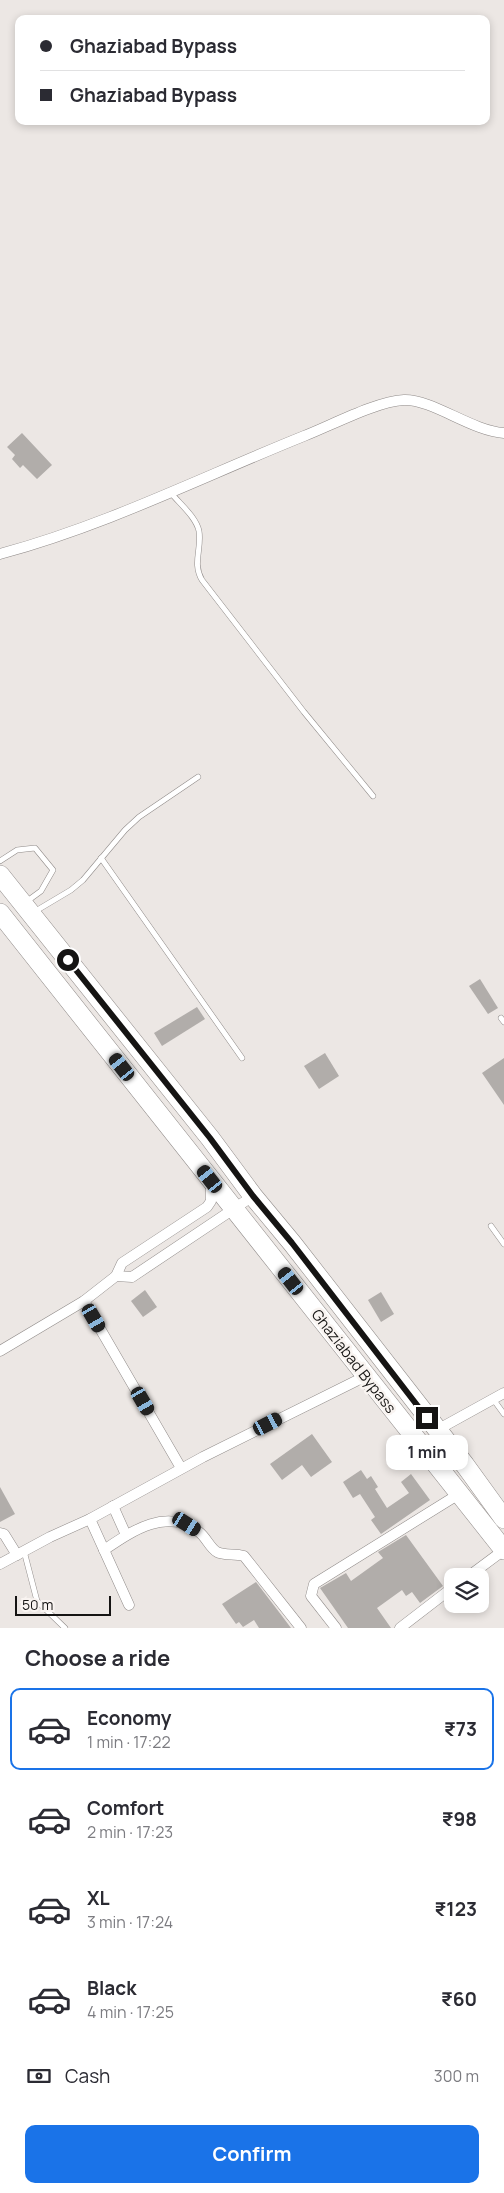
<!DOCTYPE html>
<meta charset="utf-8">
<style>
:root{--surface:#fff;--page:#f2f2f3;--text:#2b2b33;--muted:#7c7c81;--line:#e1e1e2;--accent:#1a73e8}
body{margin:0;font-family:Manrope,sans-serif;background:var(--page);color:var(--text);height:100vh;display:flex;flex-direction:column;font-size:19px;white-space:nowrap}
*{box-sizing:border-box;margin:0}
p{font-size:16px;color:var(--muted)}
.icon{flex:none;width:28px;height:28px;fill:none;stroke:currentColor;stroke-width:2;stroke-linecap:round;stroke-linejoin:round}
.map{position:relative;height:1628px;overflow:hidden}
.panel{display:flex;flex-direction:column;background:var(--surface);flex:1}
.panel>*{flex:none}
.banner{position:absolute;left:15px;top:15px;width:475px;height:110px;border-radius:10px;box-shadow:0 2px 8px #0003;display:grid;align-content:center;height:110px;padding:0 25px;background:var(--surface)}
.controls{position:absolute;left:444px;top:1568px;display:grid;gap:10px}
.controls a{display:grid;place-items:center;width:45px;height:45px;border-radius:10px;background:var(--surface);box-shadow:0 2px 8px #0003;font-size:25px}
.scale{position:absolute;left:15px;bottom:12px;width:96px;box-sizing:border-box;padding-left:5px;border:2px solid #151413;border-top:0;font-size:14px;line-height:18px;white-space:nowrap;color:#151413;-webkit-text-stroke:4px #f9f4f1;paint-order:stroke}
.end{position:absolute;width:22px;height:22px;margin:-11px;border:6px solid #151413;background:#fff;box-shadow:0 0 0 2px #fff}
.from{border-radius:50%}
.bubble{position:absolute;height:35px;border-radius:10px;background:var(--surface);box-shadow:0 2px 8px #0003;font-size:16px;font-weight:700;line-height:35px;text-align:center}
.car{position:absolute;width:15px;height:30px;margin:-15px -8px;border-radius:6px;box-shadow:0 0 4px 1px #0007;background:linear-gradient(#222 24%,#8ab4d8 0 40%,#222 0 76%,#8ab4d8 0 86%,#222 0)}
.banner b{display:flex;align-items:center;gap:18px;height:48px;font-size:19px}
.banner b+b{border-top:1px solid var(--line)}
.banner i{width:12px;height:12px;background:var(--text)}
ul{padding:0;list-style:none}
li{display:flex;align-items:center;gap:15px;height:82px;margin:0 10px 8px;padding:0 15px;border:2px solid transparent;border-radius:10px}
li div{flex:1}
li b{display:block;font-size:19px}
li em{font-style:normal;font-weight:700}
li.selected{border-color:var(--accent)}
li>.icon{width:45px;height:45px;stroke-width:1.5}
h2{padding:0 25px;font-size:22px;line-height:60px}
.pay{display:flex;align-items:center;gap:12px;height:55px;padding:0 25px;font-size:19px}
.pay p{margin-inline-start:auto}
.action{display:flex;gap:10px;margin-top:auto;padding:10px 25px}
.action a{flex:1;height:58px;border-radius:10px;background:var(--accent);color:#fff;font-size:20px;font-weight:700;line-height:58px;text-align:center}
.map>svg:first-child{display:block}
.building{fill:#b1adaa}
.lines{fill:none;stroke-linecap:round;stroke-linejoin:round}
.lane-casing{stroke:#908b89;stroke-width:6}
.street-casing{stroke:#908b89;stroke-width:11}
.highway-casing{stroke:#908b89;stroke-width:20}
.lane{stroke:#fff;stroke-width:5}
.street{stroke:#fff;stroke-width:10}
.highway{stroke:#fff;stroke-width:19}
.route{stroke:#151413;stroke-width:6}
.labels{text-anchor:middle;dominant-baseline:central;stroke-width:5;stroke-linejoin:round;paint-order:stroke}
.street-label{font-size:15px;fill:#151413;stroke:#f9f4f1}
</style>
<div class="map">
<svg width="504" height="1628" viewBox="0 0 504 1628">
<rect width="100%" height="100%" fill="#ece7e4"/>
<g class="building">
<polygon points="22,433 52,465 37,479 23,465 20,468 12,459 15,455 7,447"/>
<polygon points="480,979 498,1008 488,1014 469,986"/>
<polygon points="197,1007 205,1019 162,1046 154,1033"/>
<polygon points="325,1053 339,1076 319,1089 304,1066"/>
<polygon points="504,1058 504,1105 482,1073"/>
<polygon points="145,1290 157,1307 143,1317 131,1301"/>
<polygon points="381,1292 394,1314 381,1322 368,1300"/>
<polygon points="312,1434 332,1462 311,1477 302,1465 282,1480 270,1464"/>
<polygon points="361,1470 367,1479 371,1476 378,1487 375,1489 387,1508 409,1493 401,1482 411,1474 430,1500 381,1534 371,1520 375,1517 360,1494 353,1498 343,1482"/>
<polygon points="0,1487 15,1514 0,1522"/>
<polygon points="406,1535 443,1586 420,1603 412,1592 406,1596 402,1590 377,1608 391,1628 348,1628 320,1588 346,1573 351,1581 383,1558 378,1552"/>
<polygon points="256,1582 282,1616 291,1628 259,1628 254,1620 243,1627 239,1622 236,1624 222,1604"/>
</g>
<g class="lines">
<g class="lane-casing">
<g id="lane">
<path d="M171,493C180,504 196,517 199,531C202,549 192,563 202,580L304,712L373,796"/>
<polyline points="101,858 242,1058"/>
<polyline points="0,861 17,850 35,848 53,870 41,891 26,902"/>
<polyline points="34,912 71,890 83,880 125,830 139,817 198,777"/>
<polyline points="501,1018 504,1022"/>
<polyline points="491,1226 504,1244"/>
<polyline points="493,1399 504,1414"/>
<polyline points="24,1551 37,1601 65,1628"/>
</g>
</g>
<g class="street-casing">
<g id="street">
<path d="M0,554C107,525 202,477 304,436C330,426 377,401 404,400C432,399 472,431 504,433"/>
<polyline points="116,1276 132,1277 253,1196"/>
<polyline points="84,1301 181,1468"/>
<polyline points="0,1351 84,1301 116,1276 122,1263 207,1207 211,1201 211,1184"/>
<polyline points="437,1430 504,1393"/>
<polyline points="113,1506 126,1535"/>
<polyline points="90,1519 129,1605"/>
<polyline points="0,1533 4,1534 17,1555"/>
<path d="M104,1550C132,1531 166,1507 199,1532C206,1537 210,1548 217,1552C225,1556 235,1553 244,1556L301,1628"/>
<polyline points="0,1564 50,1537 90,1519 203,1457 366,1376"/>
<polyline points="469,1576 504,1550"/>
<polyline points="336,1628 311,1596 314,1584 459,1494"/>
<polyline points="400,1628 452,1588"/>
</g>
</g>
<g class="highway-casing">
<g id="highway">
<polyline points="0,875 210,1138 253,1196 292,1243 465,1465 504,1519"/>
<polyline points="0,913 504,1550"/>
</g>
</g>
<use href="#lane" class="lane"/>
<use href="#street" class="street"/>
<use href="#highway" class="highway"/>
</g>
<g class="lines">
<polyline class="route" points="68,960 210,1138 253,1196 292,1243 427,1418"/>
</g>
<g class="labels">
<g class="street-label">
<text transform="translate(354 1361) rotate(52)">Ghaziabad Bypass</text>
</g>
</g>
</svg>
<div class="controls">
<a><svg class="icon" aria-label="layers" viewBox="0 0 24 24"><path d="M12 4l9 5-9 5-9-5zM3 14l9 5 9-5"/></svg></a>
</div>
<div class="scale">50 m</div>
<i class="end from" style="left:68px;top:960px"></i>
<i class="end" style="left:427px;top:1418px"></i>
<div class="bubble" style="left:386px;top:1435px;width:82px">1 min</div>
<i class="car" style="left:122px;top:1067px;rotate:322deg"></i>
<i class="car" style="left:210px;top:1179px;rotate:322deg"></i>
<i class="car" style="left:291px;top:1281px;rotate:322deg"></i>
<i class="car" style="left:94px;top:1318px;rotate:150deg"></i>
<i class="car" style="left:143px;top:1401px;rotate:150deg"></i>
<i class="car" style="left:268px;top:1424px;rotate:63deg"></i>
<i class="car" style="left:187px;top:1524px;rotate:122deg"></i>
<div class="banner">
<b><i class="from"></i>Ghaziabad Bypass</b>
<b><i></i>Ghaziabad Bypass</b>
</div>
</div>
<section class="panel">
<h2>Choose a ride</h2>
<ul>
<li class="selected"><svg class="icon" aria-label="car" viewBox="0 0 24 24"><path d="M5 17H2v-5l4-1 3-4h7l3 4 3 1v5h-3M9 17h6M6 11h13"/><circle cx="7" cy="17" r="2"/><circle cx="17" cy="17" r="2"/></svg><div><b>Economy</b><p>1 min · 17:22</p></div><em>₹73</em></li>
<li><svg class="icon" aria-label="car" viewBox="0 0 24 24"><path d="M5 17H2v-5l4-1 3-4h7l3 4 3 1v5h-3M9 17h6M6 11h13"/><circle cx="7" cy="17" r="2"/><circle cx="17" cy="17" r="2"/></svg><div><b>Comfort</b><p>2 min · 17:23</p></div><em>₹98</em></li>
<li><svg class="icon" aria-label="car" viewBox="0 0 24 24"><path d="M5 17H2v-5l4-1 3-4h7l3 4 3 1v5h-3M9 17h6M6 11h13"/><circle cx="7" cy="17" r="2"/><circle cx="17" cy="17" r="2"/></svg><div><b>XL</b><p>3 min · 17:24</p></div><em>₹123</em></li>
<li><svg class="icon" aria-label="car" viewBox="0 0 24 24"><path d="M5 17H2v-5l4-1 3-4h7l3 4 3 1v5h-3M9 17h6M6 11h13"/><circle cx="7" cy="17" r="2"/><circle cx="17" cy="17" r="2"/></svg><div><b>Black</b><p>4 min · 17:25</p></div><em>₹60</em></li>
</ul>
<div class="pay"><svg class="icon" aria-label="cash" viewBox="0 0 24 24"><path d="M3 7h18v10H3z"/><circle cx="12" cy="12" r="2"/></svg>Cash<p>300 m</p></div>
<div class="action"><a>Confirm</a></div>
</section>
